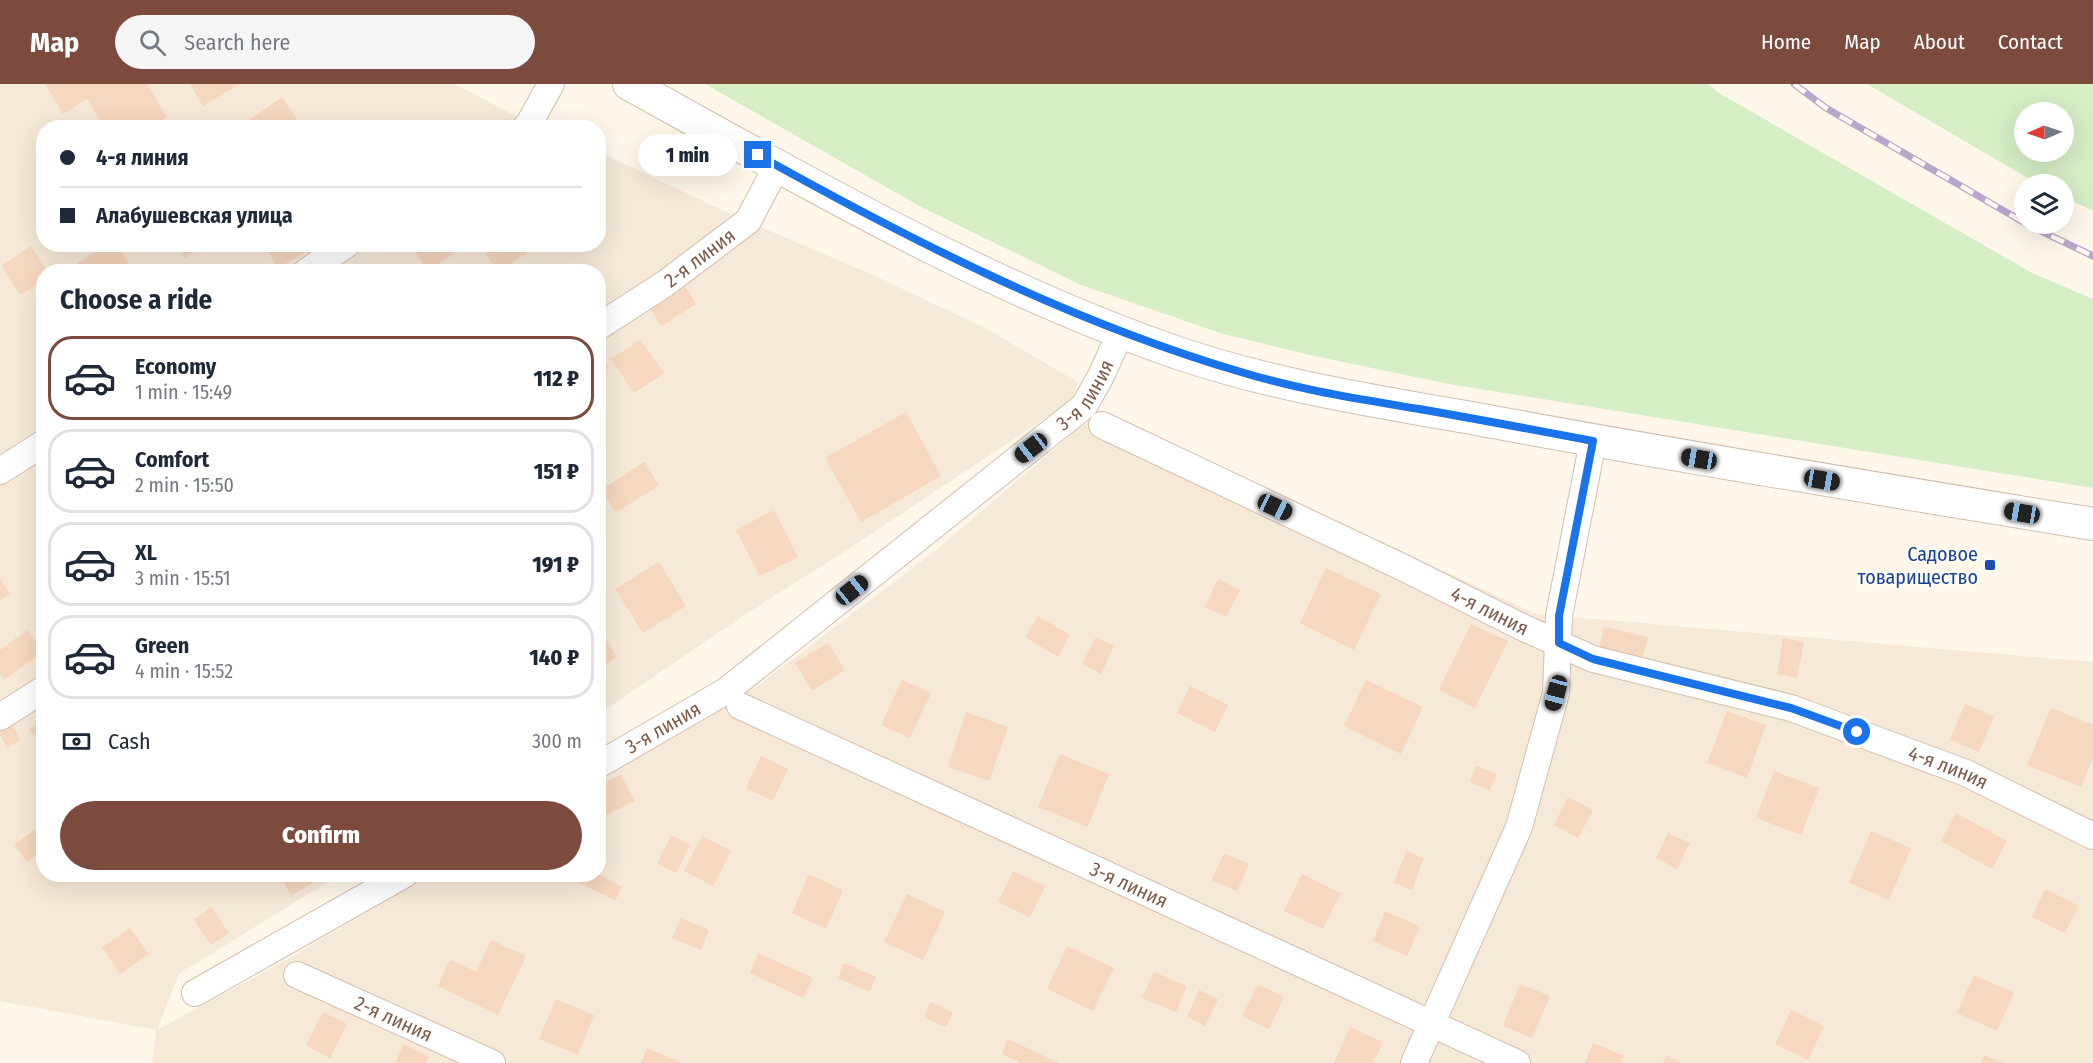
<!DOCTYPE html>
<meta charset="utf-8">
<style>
:root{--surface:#fff;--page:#f6f6f7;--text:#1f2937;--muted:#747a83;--line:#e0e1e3;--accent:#7d4a3e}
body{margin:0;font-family:"Fira Sans Condensed",sans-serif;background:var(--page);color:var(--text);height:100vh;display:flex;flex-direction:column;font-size:22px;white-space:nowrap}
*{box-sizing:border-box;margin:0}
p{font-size:20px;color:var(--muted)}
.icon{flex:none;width:33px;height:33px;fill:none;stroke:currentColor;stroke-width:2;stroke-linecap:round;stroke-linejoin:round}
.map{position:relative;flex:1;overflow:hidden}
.side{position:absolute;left:36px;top:180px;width:570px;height:618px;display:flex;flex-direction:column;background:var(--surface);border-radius:24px;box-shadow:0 6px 24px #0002}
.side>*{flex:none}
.banner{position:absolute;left:36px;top:36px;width:570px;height:132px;border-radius:24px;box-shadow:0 6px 24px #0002;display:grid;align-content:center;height:132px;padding:0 24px;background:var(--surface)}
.needle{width:39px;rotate:268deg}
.fabs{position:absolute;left:2014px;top:18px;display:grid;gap:12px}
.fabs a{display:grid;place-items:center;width:60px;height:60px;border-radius:50%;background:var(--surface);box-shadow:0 6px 24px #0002;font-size:30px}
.end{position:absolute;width:27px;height:27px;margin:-14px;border:8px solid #1a73e8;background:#fff;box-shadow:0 0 0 3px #fff}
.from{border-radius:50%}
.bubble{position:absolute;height:42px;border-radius:21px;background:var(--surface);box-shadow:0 6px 24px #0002;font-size:20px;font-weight:800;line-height:42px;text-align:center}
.car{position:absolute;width:18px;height:36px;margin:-18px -9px;border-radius:8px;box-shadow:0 0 4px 2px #0007;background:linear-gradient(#222 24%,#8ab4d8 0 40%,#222 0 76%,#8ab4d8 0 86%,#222 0)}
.banner b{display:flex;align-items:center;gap:21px;height:57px;font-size:22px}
.banner b+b{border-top:2px solid var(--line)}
.banner i{width:15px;height:15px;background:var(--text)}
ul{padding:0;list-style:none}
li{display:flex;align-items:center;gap:18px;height:84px;margin:0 12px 9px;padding:0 12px;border:3px solid var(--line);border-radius:24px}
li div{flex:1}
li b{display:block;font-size:22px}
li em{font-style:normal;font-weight:800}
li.active{border-color:var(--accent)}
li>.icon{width:54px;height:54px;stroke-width:1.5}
h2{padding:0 24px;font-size:27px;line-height:72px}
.pay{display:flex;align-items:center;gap:15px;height:66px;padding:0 24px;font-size:22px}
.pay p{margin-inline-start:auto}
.primary-button{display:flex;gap:12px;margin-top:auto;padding:12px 24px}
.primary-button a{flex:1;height:69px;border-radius:36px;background:var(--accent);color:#fff;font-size:24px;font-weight:800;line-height:69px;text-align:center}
header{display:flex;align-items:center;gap:36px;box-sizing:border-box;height:84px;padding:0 30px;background:var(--accent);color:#fff}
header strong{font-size:28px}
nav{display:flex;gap:33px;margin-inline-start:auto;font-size:21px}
.search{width:420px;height:54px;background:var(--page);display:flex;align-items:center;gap:15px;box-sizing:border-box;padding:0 21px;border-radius:33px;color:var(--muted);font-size:22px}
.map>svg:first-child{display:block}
.residential{fill:#f7e9d8}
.green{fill:#d5eec6;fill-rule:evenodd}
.building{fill:#f6d7bf}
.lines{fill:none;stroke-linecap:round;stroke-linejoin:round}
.minor-casing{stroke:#d3bfae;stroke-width:28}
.tertiary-casing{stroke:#d3bfae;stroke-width:34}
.minor{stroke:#fff;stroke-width:26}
.tertiary{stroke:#fff;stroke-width:32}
.rail-casing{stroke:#bba5cb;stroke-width:7}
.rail{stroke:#fffaf2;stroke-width:4.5;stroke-dasharray:14;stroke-linecap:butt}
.route{stroke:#1a73e8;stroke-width:8}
.transit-dot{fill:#1a4fb4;stroke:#fffaf2;stroke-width:2}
.labels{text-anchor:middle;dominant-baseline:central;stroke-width:4.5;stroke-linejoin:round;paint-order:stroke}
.street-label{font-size:20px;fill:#7d5d4a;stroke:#fffaf2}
.transit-label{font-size:20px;fill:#164399;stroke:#fffaf2;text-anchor:end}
</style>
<header>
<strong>Map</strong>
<div class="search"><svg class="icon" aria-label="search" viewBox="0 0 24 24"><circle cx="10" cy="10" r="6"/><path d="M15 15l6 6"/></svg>Search here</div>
<nav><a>Home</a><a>Map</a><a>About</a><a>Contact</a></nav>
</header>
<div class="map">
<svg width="2093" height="979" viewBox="0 0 2093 979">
<rect width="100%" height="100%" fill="#fef7ea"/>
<polygon class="residential" points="0,0 455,0 510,29 544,43 44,44 44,160 598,160 599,68 733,131 873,191 985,244 1078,298 1071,317 847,466 746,530 599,630 598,188 44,188 44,790 339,791 179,890 157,946 293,872 429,791 598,790 599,692 756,603 936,466 1099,327 1536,530 2093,578 2093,979 152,979 156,946 0,917"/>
<g class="green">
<polygon points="705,0 1708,0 1719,9 2032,189 2093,215 2093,404 1449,300 1314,272 1223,250 1081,201 923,124"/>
<path d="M1867,0H2093V127L2064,113V100H2038ZM2025,28H2064V68H2025Z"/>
</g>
<g class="building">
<polygon points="45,0 147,0 167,33 150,44 105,44 87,15 63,30"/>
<polygon points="190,0 240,0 203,22"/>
<polygon points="282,13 303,44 245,44 243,40"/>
<polygon points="106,160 117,160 134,188 65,188"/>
<polygon points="176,160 205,160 185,174"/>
<polygon points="264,160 304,160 308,167 278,184"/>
<polygon points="423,160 447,160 453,170 428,187 414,166"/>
<polygon points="480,160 522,160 527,169 498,188"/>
<polygon points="31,162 48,188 44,188 44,196 20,211 1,182"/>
<polygon points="686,203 696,220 661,242 651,225"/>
<polygon points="640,256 664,289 634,309 611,275"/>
<polygon points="598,268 609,284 598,290"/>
<polygon points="906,328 941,392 861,438 825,374"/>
<polygon points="644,378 659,401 616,429 601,406"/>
<polygon points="774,426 798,473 760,492 736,446"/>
<polygon points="659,478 686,522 643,549 615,505"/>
<polygon points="1326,484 1381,510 1354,566 1300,539"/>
<polygon points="0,494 10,510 0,517"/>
<polygon points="1218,495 1240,506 1226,533 1205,523"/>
<polygon points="1038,532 1070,551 1058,573 1025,553"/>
<polygon points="1471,540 1508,557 1475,624 1439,606"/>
<polygon points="1604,543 1648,553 1642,575 1599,565"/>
<polygon points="598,544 617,573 598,585"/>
<polygon points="27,546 43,568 4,596 0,590 0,566"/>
<polygon points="1096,553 1114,562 1101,590 1082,580"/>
<polygon points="1783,554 1804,558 1797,594 1777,590"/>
<polygon points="828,559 845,586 812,607 795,579"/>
<polygon points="902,596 931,609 910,654 881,641"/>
<polygon points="1366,596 1423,623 1401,670 1344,642"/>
<polygon points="1190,602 1228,621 1215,648 1177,629"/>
<polygon points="1965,620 1994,632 1979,668 1950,656"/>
<polygon points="2051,624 2093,641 2093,674 2081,703 2027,681"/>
<polygon points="1727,627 1766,641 1747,694 1707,679"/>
<polygon points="966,628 1008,643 989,697 948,683"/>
<polygon points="44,635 44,665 29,645"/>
<polygon points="10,638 21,655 8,664 0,652 0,644"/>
<polygon points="1060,670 1109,690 1088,743 1038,723"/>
<polygon points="761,672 788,685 773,717 746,704"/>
<polygon points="1476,682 1497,690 1490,706 1470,698"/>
<polygon points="1774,687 1819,704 1801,751 1756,734"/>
<polygon points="621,690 635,717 598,735 598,702"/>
<polygon points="1568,713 1593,726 1578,754 1554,741"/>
<polygon points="1956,729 2007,757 1992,785 1941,757"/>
<polygon points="44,739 44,766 27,778 14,761"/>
<polygon points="1871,747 1911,764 1889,816 1849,799"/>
<polygon points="1668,749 1690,759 1677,785 1656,774"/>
<polygon points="671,751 690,761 676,789 657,779"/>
<polygon points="702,752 731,767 713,802 684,787"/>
<polygon points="1406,767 1424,774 1412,806 1394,799"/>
<polygon points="1224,769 1249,780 1237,807 1212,796"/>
<polygon points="1013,787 1045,802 1030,833 998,818"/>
<polygon points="279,790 313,790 317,796 291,812"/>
<polygon points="562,790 598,790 622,803 615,817"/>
<polygon points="809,790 843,806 826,845 792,829"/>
<polygon points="1302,790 1341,809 1323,845 1284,827"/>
<polygon points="2045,805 2079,822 2065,849 2032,833"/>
<polygon points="907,810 945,828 923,876 884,858"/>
<polygon points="211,823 229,849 211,861 194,836"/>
<polygon points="1385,827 1420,842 1407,872 1373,857"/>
<polygon points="681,834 709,846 701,866 672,854"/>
<polygon points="130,844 149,870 120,890 102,863"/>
<polygon points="491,856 526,872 498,931 438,902 450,875 476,888"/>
<polygon points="1067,862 1114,884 1093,927 1047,905"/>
<polygon points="758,869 813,894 803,914 750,889"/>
<polygon points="844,879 876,893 870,908 838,894"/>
<polygon points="1154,888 1187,902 1176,928 1142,914"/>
<polygon points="1974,891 2014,909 1997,947 1957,929"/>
<polygon points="1258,900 1284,913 1269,945 1242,932"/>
<polygon points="1520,900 1550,912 1532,954 1503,942"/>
<polygon points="1199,906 1218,915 1205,942 1187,933"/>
<polygon points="556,915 594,931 578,971 539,955"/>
<polygon points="930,918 953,928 946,943 924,934"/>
<polygon points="1791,926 1824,942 1808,976 1775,960"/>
<polygon points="323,928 347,940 330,974 306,961"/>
<polygon points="1350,943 1383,958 1373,979 1334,979"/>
<polygon points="1008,955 1059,979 1020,979 1002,970"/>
<polygon points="1593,959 1624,972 1621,979 1585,979"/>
<polygon points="404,960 429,973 426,979 395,979"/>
<polygon points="647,964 682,979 641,979"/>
<polygon points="1666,971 1682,979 1663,979"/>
<polygon points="1984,971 2004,979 1981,979"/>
</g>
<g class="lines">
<g class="minor-casing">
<g id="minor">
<polyline points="525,44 530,38 551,0"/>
<polyline points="306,188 347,160"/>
<path id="s1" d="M598,243L666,199L748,137L777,82"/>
<path id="s2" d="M1102,341L1404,484L1522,543L1593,575L1791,624L1966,689L2093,752"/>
<polyline points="0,387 44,359"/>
<path id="s3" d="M740,622L1517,979"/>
<polyline points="0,633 44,605"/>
<path id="s4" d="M598,681L726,607L1084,322L1101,292L1121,247"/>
<path id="s5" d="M297,891L492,979"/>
<polyline points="195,909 405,790"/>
<polyline points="1414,979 1519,743 1556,609 1559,532 1593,357"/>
</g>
</g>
<g class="tertiary-casing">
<path id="tertiary" d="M629,0C807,98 985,203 1178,269C1284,305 1395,320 1504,340C1700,376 1897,408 2093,440"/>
</g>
<use href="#minor" class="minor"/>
<use href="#tertiary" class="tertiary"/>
<g class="rail-casing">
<g id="rail">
<polyline points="1794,0 1826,24 2025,139"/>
<polyline points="2026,140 2093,172"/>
</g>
</g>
<use href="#rail" class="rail"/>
</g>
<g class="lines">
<path class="route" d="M758,71C912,157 1071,238 1241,288C1299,306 1360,315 1419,325C1477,335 1535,346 1593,357L1559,532V559L1593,575L1791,624L1857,648"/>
</g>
<rect class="transit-dot" x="1984" y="475" width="12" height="12" rx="3"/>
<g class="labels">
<g class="street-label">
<text stroke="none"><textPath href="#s1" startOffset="123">2-я линия</textPath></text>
<text stroke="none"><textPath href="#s4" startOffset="615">3-я линия</textPath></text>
<text stroke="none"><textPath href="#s2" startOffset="430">4-я линия</textPath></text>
<text stroke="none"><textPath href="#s4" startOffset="75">3-я линия</textPath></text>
<text stroke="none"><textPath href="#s2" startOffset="916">4-я линия</textPath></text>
<text stroke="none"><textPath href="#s3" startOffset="428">3-я линия</textPath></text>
<text stroke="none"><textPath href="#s5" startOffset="106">2-я линия</textPath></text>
</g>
<g class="transit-label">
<text x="1978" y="470">Садовое<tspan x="1978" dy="23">товарищество</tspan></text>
</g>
</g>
</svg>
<div class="fabs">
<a><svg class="needle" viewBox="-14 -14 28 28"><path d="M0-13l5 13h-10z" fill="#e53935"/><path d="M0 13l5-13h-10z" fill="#747a83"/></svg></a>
<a><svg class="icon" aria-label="layers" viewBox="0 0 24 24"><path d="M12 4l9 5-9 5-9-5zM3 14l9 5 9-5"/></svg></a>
</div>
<i class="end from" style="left:1857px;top:648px"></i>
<i class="end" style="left:758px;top:71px"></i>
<div class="bubble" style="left:638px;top:50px;width:99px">1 min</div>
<i class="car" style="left:1031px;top:364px;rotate:232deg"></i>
<i class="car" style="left:1699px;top:375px;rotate:280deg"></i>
<i class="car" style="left:1822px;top:396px;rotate:100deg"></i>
<i class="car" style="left:1275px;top:423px;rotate:115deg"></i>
<i class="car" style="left:2022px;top:429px;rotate:280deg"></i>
<i class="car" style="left:852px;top:506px;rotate:51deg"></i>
<i class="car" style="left:1556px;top:609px;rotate:195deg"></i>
<div class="banner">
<b><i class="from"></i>4-я линия</b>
<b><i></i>Алабушевская улица</b>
</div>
<section class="side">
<h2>Choose a ride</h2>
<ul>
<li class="active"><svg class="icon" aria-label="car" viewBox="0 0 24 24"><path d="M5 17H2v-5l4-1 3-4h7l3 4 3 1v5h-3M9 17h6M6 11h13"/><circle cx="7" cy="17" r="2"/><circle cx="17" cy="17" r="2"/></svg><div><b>Economy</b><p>1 min · 15:49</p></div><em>112 ₽</em></li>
<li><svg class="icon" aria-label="car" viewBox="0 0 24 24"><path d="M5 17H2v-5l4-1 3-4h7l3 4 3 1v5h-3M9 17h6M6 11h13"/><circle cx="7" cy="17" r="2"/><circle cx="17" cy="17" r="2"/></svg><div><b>Comfort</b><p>2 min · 15:50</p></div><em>151 ₽</em></li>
<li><svg class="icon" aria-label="car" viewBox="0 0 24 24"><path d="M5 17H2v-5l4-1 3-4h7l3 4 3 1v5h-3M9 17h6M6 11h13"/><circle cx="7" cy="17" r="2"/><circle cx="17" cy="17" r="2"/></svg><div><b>XL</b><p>3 min · 15:51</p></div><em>191 ₽</em></li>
<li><svg class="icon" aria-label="car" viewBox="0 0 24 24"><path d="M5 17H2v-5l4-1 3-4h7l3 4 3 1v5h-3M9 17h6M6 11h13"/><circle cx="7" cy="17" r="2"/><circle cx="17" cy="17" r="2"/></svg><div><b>Green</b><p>4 min · 15:52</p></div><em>140 ₽</em></li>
</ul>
<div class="pay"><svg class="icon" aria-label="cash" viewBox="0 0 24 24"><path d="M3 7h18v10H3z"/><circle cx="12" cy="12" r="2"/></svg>Cash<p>300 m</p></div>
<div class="primary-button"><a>Confirm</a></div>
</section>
</div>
